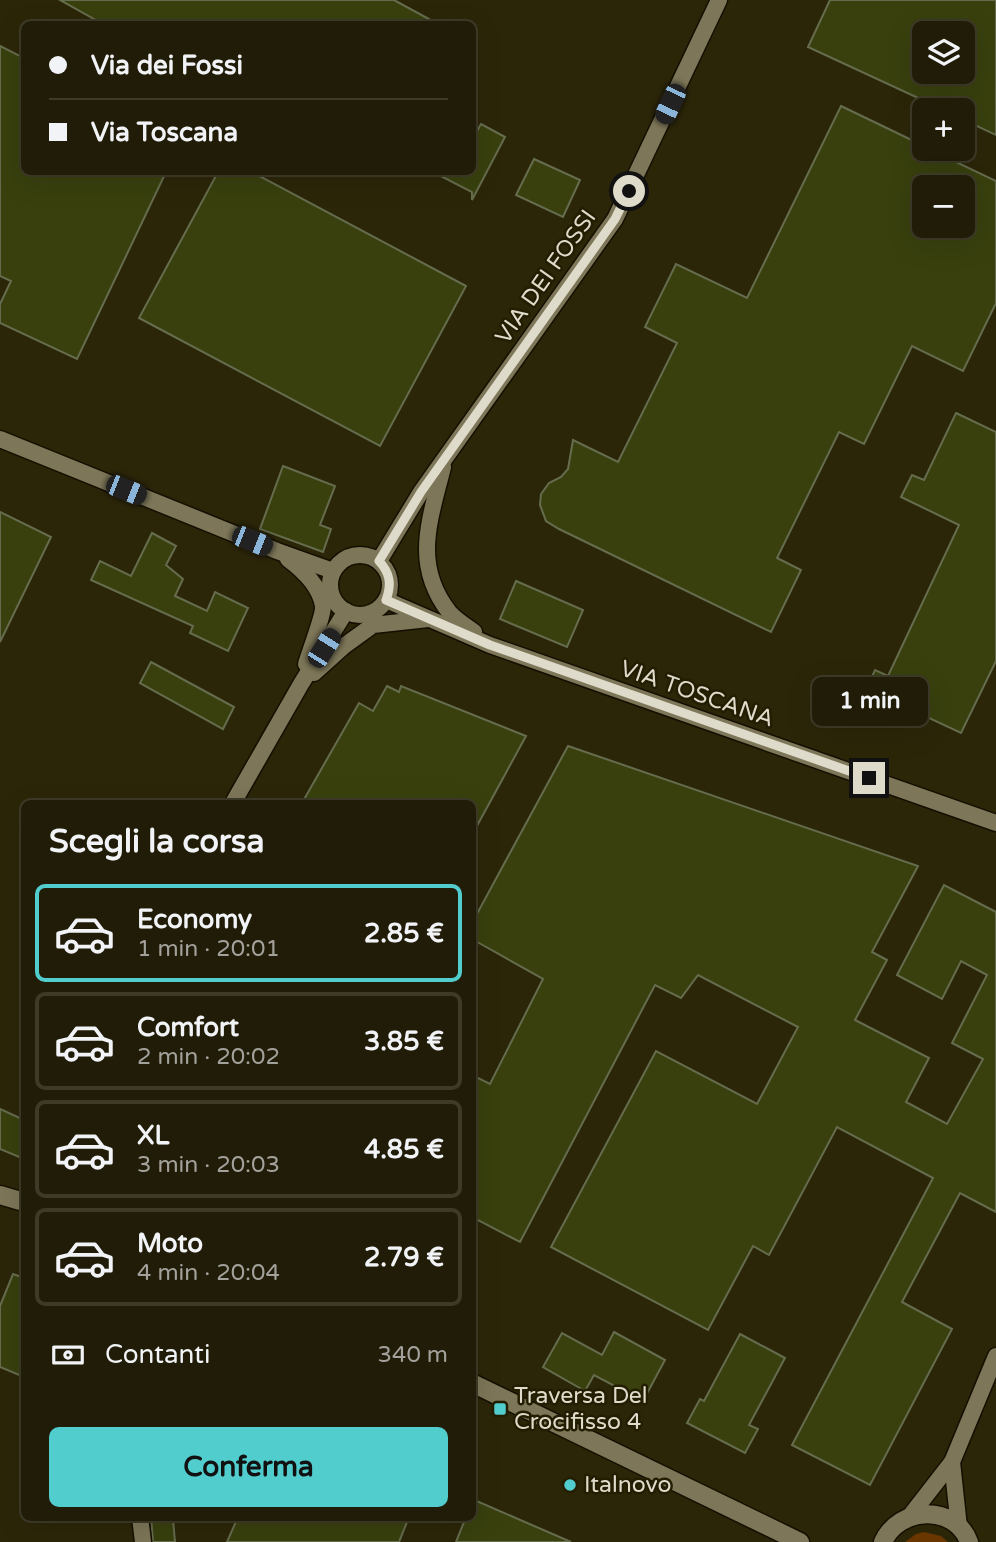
<!DOCTYPE html>
<html lang="it">
<meta charset="utf-8">
<style>
:root{--surface:#211c07;--page:#292511;--text:#f1f3f6;--muted:#a2a19b;--line:#3e3a28;--accent:#52cdce}
body{margin:0;font-family:"Varela Round",sans-serif;background:var(--page);color:var(--text);height:100vh;display:flex;flex-direction:column;font-size:26px;white-space:nowrap}
*{box-sizing:border-box;margin:0}
p{font-size:23px;color:var(--muted)}
.icon{flex:none;width:38px;height:38px;fill:none;stroke:currentColor;stroke-width:2;stroke-linecap:round;stroke-linejoin:round}
.map{position:relative;flex:1;overflow:hidden}
.sheet{position:absolute;left:21px;top:800px;width:455px;height:721px;display:flex;flex-direction:column;background:var(--surface);border-radius:10px;box-shadow:0 7px 28px #0002,0 0 0 2px var(--line)}
.sheet>*{flex:none}
.guide{position:absolute;left:21px;top:21px;width:455px;height:154px;border-radius:10px;box-shadow:0 7px 28px #0002,0 0 0 2px var(--line);display:grid;align-content:center;height:154px;padding:0 28px;background:var(--surface)}
.fabs{position:absolute;left:912px;top:21px;display:grid;gap:14px}
.fabs a{display:grid;place-items:center;width:63px;height:63px;border-radius:10px;background:var(--surface);box-shadow:0 7px 28px #0002,0 0 0 2px var(--line);font-size:35px}
.end{position:absolute;width:32px;height:32px;margin:-16px;border:9px solid #dfdbcb;background:#111;box-shadow:0 0 0 4px #111}
.from{border-radius:50%}
.bubble{position:absolute;height:49px;border-radius:10px;background:var(--surface);box-shadow:0 7px 28px #0002,0 0 0 2px var(--line);font-size:23px;font-weight:700;line-height:49px;text-align:center}
.car{position:absolute;width:21px;height:42px;margin:-21px -10px;border-radius:9px;box-shadow:0 0 5px 2px #0007;background:linear-gradient(#222 24%,#8ab4d8 0 40%,#222 0 76%,#8ab4d8 0 86%,#222 0)}
.guide b{display:flex;align-items:center;gap:24px;height:66px;font-size:26px}
.guide b+b{border-top:2px solid var(--line)}
.guide i{width:18px;height:18px;background:var(--text)}
ul{padding:0;list-style:none}
li{display:flex;align-items:center;gap:21px;height:98px;margin:0 14px 10px;padding:0 14px;border:4px solid var(--line);border-radius:10px}
li div{flex:1}
li b{display:block;font-size:26px}
li em{font-style:normal;font-weight:700}
li.on{border-color:var(--accent)}
li>.icon{width:63px;height:63px;stroke-width:1.5}
h2{padding:0 28px;font-size:32px;line-height:84px}
.pay{display:flex;align-items:center;gap:18px;height:77px;padding:0 28px;font-size:26px}
.pay p{margin-inline-start:auto}
.button{display:flex;gap:14px;margin-top:auto;padding:14px 28px}
.button a{flex:1;height:80px;border-radius:10px;background:var(--accent);color:#111;font-size:28px;font-weight:700;line-height:80px;text-align:center}
.map>svg:first-child{display:block}
.green{fill:#6a3600}
.building{fill:#39400e;stroke:#666c4e;stroke-width:2;fill-rule:evenodd}
.lines{fill:none;stroke-linecap:round;stroke-linejoin:round}
.minor-casing{stroke:#150f00;stroke-width:19}
.tertiary-casing{stroke:#150f00;stroke-width:21}
.minor{stroke:#7d7658;stroke-width:16}
.tertiary{stroke:#7d7658;stroke-width:18}
.route{stroke:#dfdbcb;stroke-width:9}
.poi-dot{fill:#52cdce;stroke:#231d01;stroke-width:2.5}
.labels{text-anchor:middle;dominant-baseline:central;stroke-width:5;stroke-linejoin:round;paint-order:stroke}
.street-label{font-size:23px;fill:#dfdbcb;stroke:#231d01}
.poi-label{font-size:23px;fill:#dfdbcb;stroke:#231d01;text-anchor:start}
</style>
<div class="map">
<svg width="996" height="1542" viewBox="0 0 996 1542">
<rect width="100%" height="100%" fill="#2c2609"/>
<polygon class="green" points="924,1532 941,1536 948,1542 905,1542 916,1534"/>
<g class="building">
<polygon points="60,0 394,0 438,24 103,24"/>
<path d="M830,0H996V135L962,119V110H944L808,47ZM924,33H962V72H924Z"/>
<polygon points="0,46 24,58 24,172 166,172 77,359 0,323 0,304 11,281 0,276"/>
<path d="M841,106L924,146V149H929L996,181V303L963,371L912,346L864,444L839,432L777,558L801,570L771,632L559,529L546,521L540,505L541,494L549,483L561,477L568,469L573,440L618,462L677,343L645,327L676,264L747,298ZM924,187H962V226H924Z"/>
<polygon points="481,124 505,137 472,200 472,192 433,172 472,172 472,140"/>
<polygon points="534,159 580,180 563,217 516,195"/>
<polygon points="218,172 252,172 466,286 380,446 139,318"/>
<polygon points="956,413 996,432 996,661 961,733 895,702 891,710 863,697 875,670 888,676 959,525 901,497 912,475 924,480"/>
<polygon points="283,466 335,486 320,525 331,529 323,552 260,529"/>
<polygon points="0,512 51,537 0,642"/>
<polygon points="152,533 176,546 166,565 183,579 175,596 207,611 215,592 248,608 228,651 190,633 193,626 91,580 100,561 131,576"/>
<polygon points="516,581 583,610 567,647 500,619"/>
<polygon points="151,662 234,707 223,729 140,683"/>
<polygon points="387,686 399,692 401,686 526,736 472,835 472,803 302,803 359,703 373,711"/>
<polygon points="568,746 918,866 872,952 887,960 855,1020 929,1058 906,1102 947,1124 983,1059 952,1043 987,975 961,961 942,999 897,975 944,885 996,912 996,1212 960,1193 902,1302 952,1329 870,1485 792,1445 933,1178 837,1127 769,1255 753,1246 708,1330 551,1247 656,1051 757,1104 798,1027 698,975 681,998 655,985 520,1242 472,1217 472,1075 490,1084 543,979 472,939 472,923"/>
<polygon points="0,1109 24,1120 24,1159 0,1149"/>
<polygon points="13,1274 24,1278 24,1377 0,1367 0,1306"/>
<polygon points="614,1332 665,1360 643,1401 594,1375 585,1391 543,1367 562,1333 602,1355"/>
<polygon points="740,1334 785,1358 749,1425 758,1429 745,1453 687,1423 700,1399 704,1401"/>
<polygon points="472,1499 571,1542 456,1542 466,1517 472,1517"/>
<polygon points="151,1517 173,1519 175,1542 153,1542"/>
<polygon points="238,1517 409,1517 399,1542 227,1542"/>
</g>
<g class="lines">
<g class="minor-casing">
<g id="minor">
<polyline points="0,439 277,551 333,571"/>
<path d="M443,467C430,520 412,564 449,612C456,620 466,626 474,632"/>
<circle cx="360" cy="585" r="30"/>
<path d="M288,559C304,571 320,586 323,606C324,614 309,654 306,664"/>
<polyline points="379,561 421,492 615,219 719,0"/>
<polyline points="386,600 490,645 996,823"/>
<polyline points="314,673 344,646 373,625 428,619"/>
<polyline points="233,803 301,684 346,611"/>
<polyline points="952,1462 959,1527"/>
<polyline points="910,1516 952,1462 996,1356"/>
<polyline points="140,1517 143,1542"/>
</g>
</g>
<g class="tertiary-casing">
<g id="tertiary">
<polyline points="0,1195 24,1202"/>
<polyline points="472,1383 800,1542"/>
<path d="M883,1542C899,1506 955,1504 969,1542"/>
</g>
</g>
<use href="#minor" class="minor"/>
<use href="#tertiary" class="tertiary"/>
</g>
<g class="lines">
<path class="route" d="M629,191L615,219L421,492L379,561C390,573 392,584 386,600L490,645L869,778"/>
</g>
<g class="poi-dot">
<rect x="493" y="1402" width="14" height="14" rx="3.5"/>
<circle cx="570" cy="1485" r="7"/>
</g>
<g class="labels">
<g class="street-label">
<text transform="translate(546 277) rotate(-55)">VIA DEI FOSSI</text>
<text transform="translate(697 694) rotate(19)">VIA TOSCANA</text>
</g>
<g class="poi-label">
<text x="514" y="1396">Traversa Del<tspan x="514" dy="26">Crocifisso 4</tspan></text>
<text x="584" y="1485">Italnovo</text>
</g>
</g>
</svg>
<div class="fabs">
<a><svg class="icon" aria-label="layers" viewBox="0 0 24 24"><path d="M12 4l9 5-9 5-9-5zM3 14l9 5 9-5"/></svg></a>
<a>+</a>
<a>−</a>
</div>
<i class="end from" style="left:629px;top:191px"></i>
<i class="end" style="left:869px;top:778px"></i>
<div class="bubble" style="left:812px;top:677px;width:116px">1 min</div>
<i class="car" style="left:670px;top:104px;rotate:205deg"></i>
<i class="car" style="left:126px;top:490px;rotate:112deg"></i>
<i class="car" style="left:252px;top:541px;rotate:112deg"></i>
<i class="car" style="left:324px;top:648px;rotate:32deg"></i>
<div class="guide">
<b><i class="from"></i>Via dei Fossi</b>
<b><i></i>Via Toscana</b>
</div>
<section class="sheet">
<h2>Scegli la corsa</h2>
<ul>
<li class="on"><svg class="icon" aria-label="car" viewBox="0 0 24 24"><path d="M5 17H2v-5l4-1 3-4h7l3 4 3 1v5h-3M9 17h6M6 11h13"/><circle cx="7" cy="17" r="2"/><circle cx="17" cy="17" r="2"/></svg><div><b>Economy</b><p>1 min · 20:01</p></div><em>2.85 €</em></li>
<li><svg class="icon" aria-label="car" viewBox="0 0 24 24"><path d="M5 17H2v-5l4-1 3-4h7l3 4 3 1v5h-3M9 17h6M6 11h13"/><circle cx="7" cy="17" r="2"/><circle cx="17" cy="17" r="2"/></svg><div><b>Comfort</b><p>2 min · 20:02</p></div><em>3.85 €</em></li>
<li><svg class="icon" aria-label="car" viewBox="0 0 24 24"><path d="M5 17H2v-5l4-1 3-4h7l3 4 3 1v5h-3M9 17h6M6 11h13"/><circle cx="7" cy="17" r="2"/><circle cx="17" cy="17" r="2"/></svg><div><b>XL</b><p>3 min · 20:03</p></div><em>4.85 €</em></li>
<li><svg class="icon" aria-label="car" viewBox="0 0 24 24"><path d="M5 17H2v-5l4-1 3-4h7l3 4 3 1v5h-3M9 17h6M6 11h13"/><circle cx="7" cy="17" r="2"/><circle cx="17" cy="17" r="2"/></svg><div><b>Moto</b><p>4 min · 20:04</p></div><em>2.79 €</em></li>
</ul>
<div class="pay"><svg class="icon" aria-label="cash" viewBox="0 0 24 24"><path d="M3 7h18v10H3z"/><circle cx="12" cy="12" r="2"/></svg>Contanti<p>340 m</p></div>
<div class="button"><a>Conferma</a></div>
</section>
</div>
